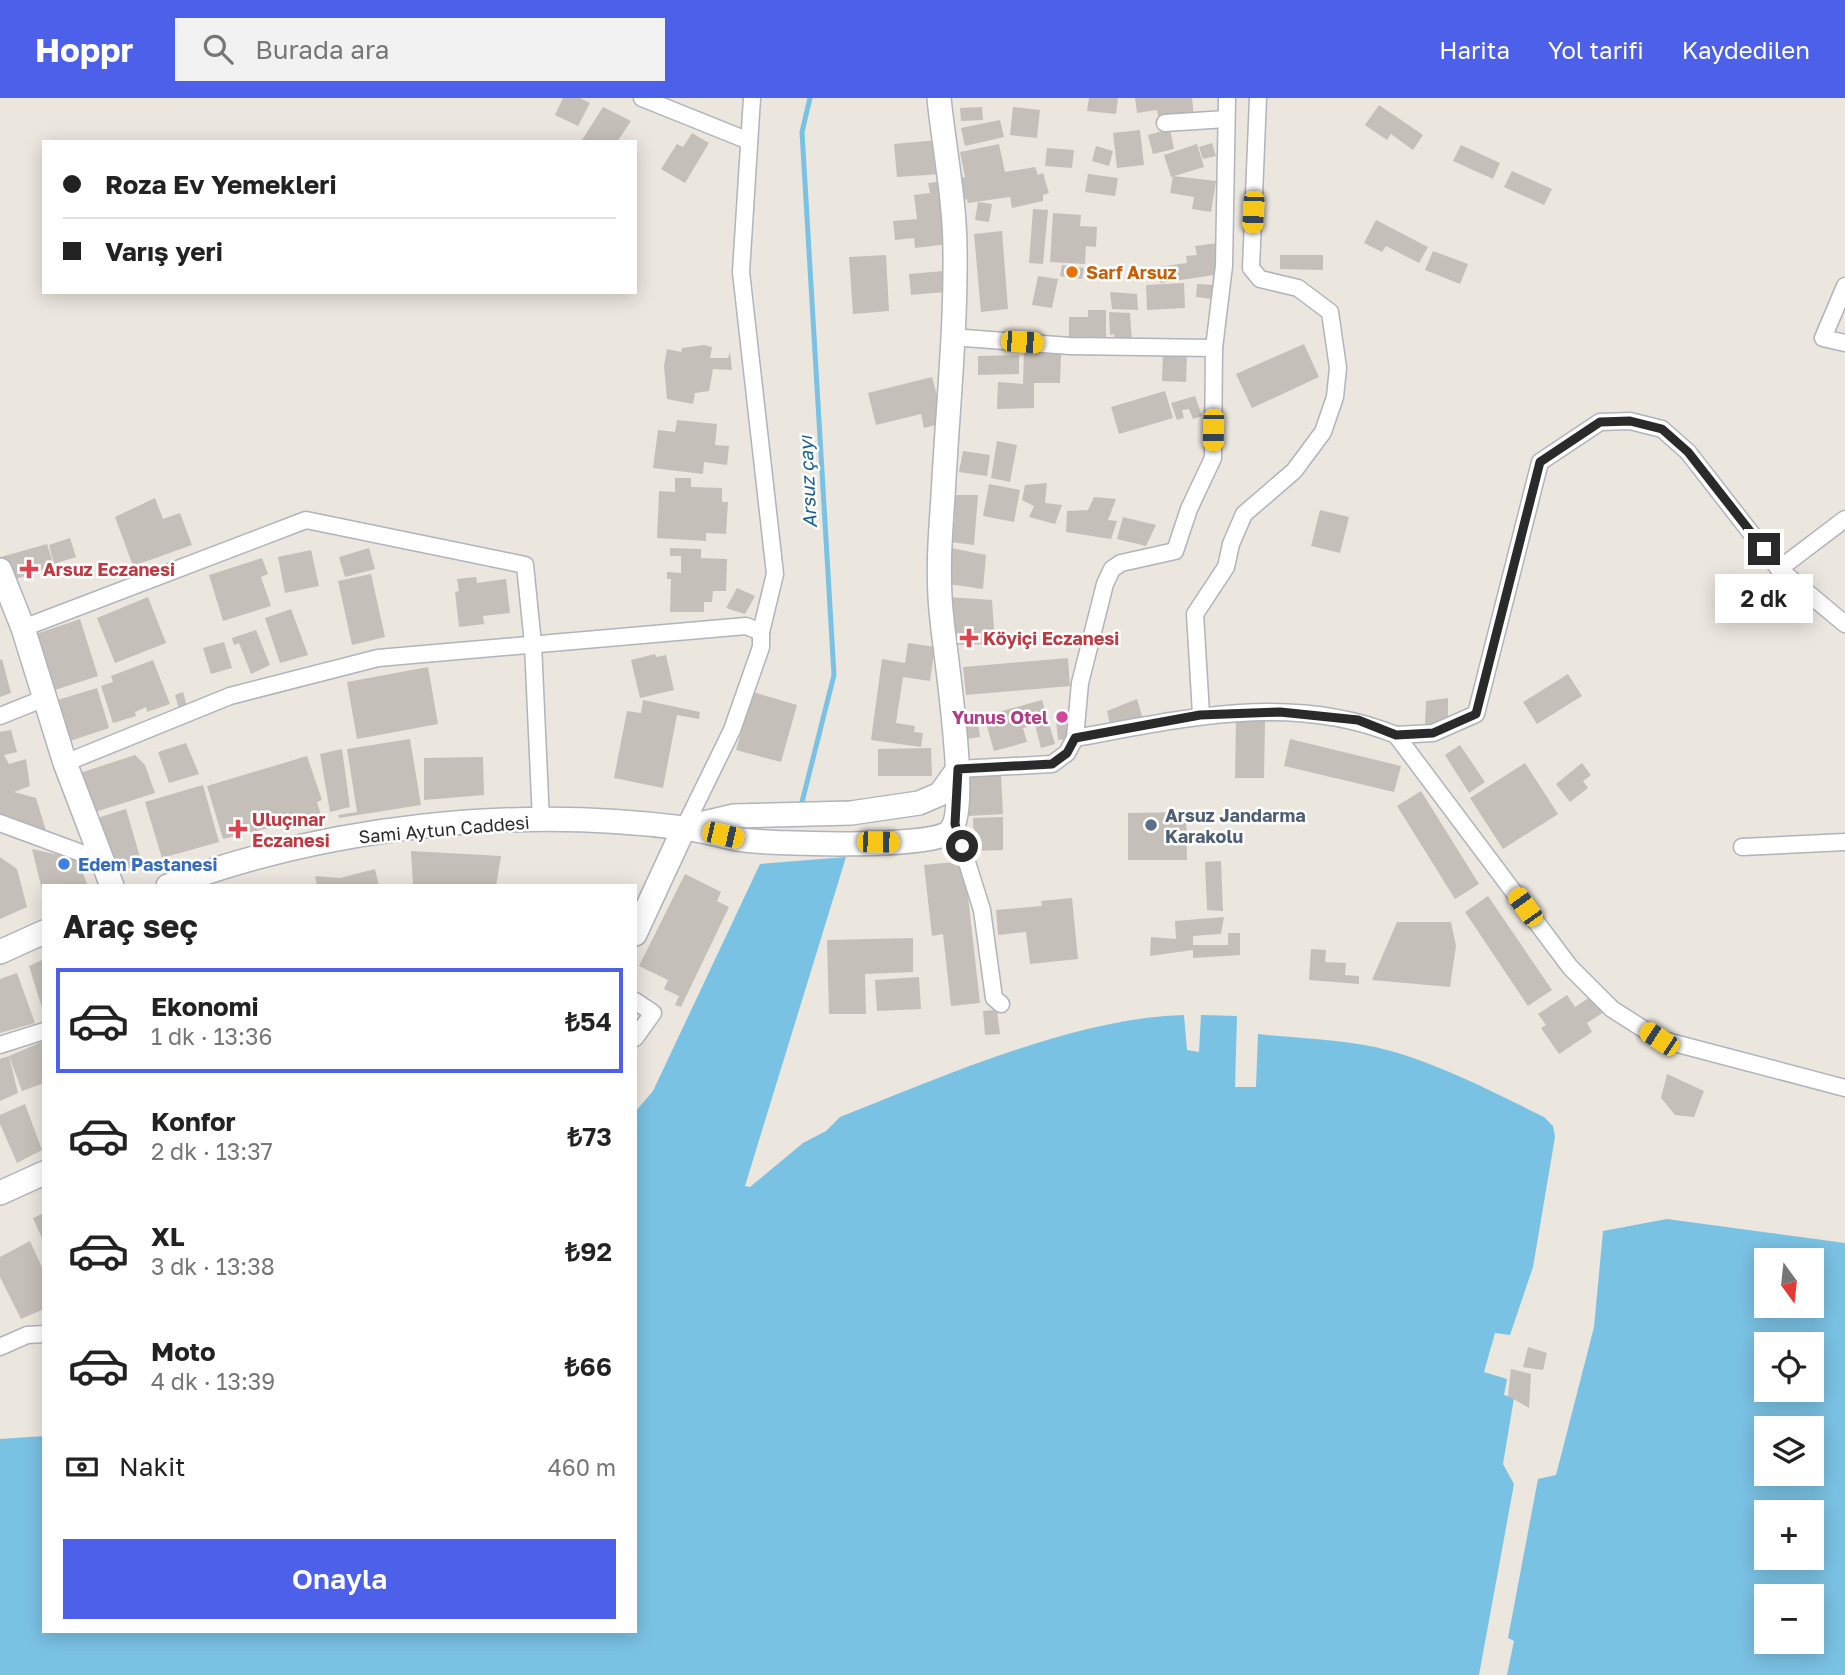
<!DOCTYPE html>
<html lang="tr">
<meta charset="utf-8">
<style>
:root{--surface:#fff;--page:#f2f2f2;--text:#222;--muted:#767676;--line:#e0e0e0;--accent:#4c60ea}
body{margin:0;font-family:"Golos Text",sans-serif;background:var(--page);color:var(--text);height:100vh;display:flex;flex-direction:column;font-size:26px;white-space:nowrap}
*{box-sizing:border-box;margin:0}
p{font-size:23px;color:var(--muted)}
.icon{flex:none;width:38px;height:38px;fill:none;stroke:currentColor;stroke-width:2;stroke-linecap:round;stroke-linejoin:round}
.map{position:relative;flex:1;overflow:hidden}
.side{position:absolute;left:42px;top:786px;width:595px;height:749px;display:flex;flex-direction:column;background:var(--surface);border-radius:0px;box-shadow:0 4px 18px #0003}
.side>*{flex:none}
.banner{position:absolute;left:42px;top:42px;width:595px;height:154px;border-radius:0px;box-shadow:0 4px 18px #0003;display:grid;align-content:center;height:154px;padding:0 21px;background:var(--surface)}
.needle{width:46px;rotate:165deg}
.tools{position:absolute;left:1754px;top:1150px;display:grid;gap:14px}
.tools a{display:grid;place-items:center;width:70px;height:70px;border-radius:0px;background:var(--surface);box-shadow:0 4px 18px #0003;font-size:35px}
.end{position:absolute;width:32px;height:32px;margin:-16px;border:9px solid #2a2a2a;background:#fff;box-shadow:0 0 0 4px #fff}
.from{border-radius:50%}
.bubble{position:absolute;height:49px;border-radius:0px;background:var(--surface);box-shadow:0 4px 18px #0003;font-size:23px;font-weight:600;line-height:49px;text-align:center}
.car{position:absolute;width:21px;height:42px;margin:-21px -10px;border-radius:9px;box-shadow:0 0 5px 2px #0007;background:linear-gradient(#f5c518 24%,#345 0 40%,#f5c518 0 76%,#345 0 86%,#f5c518 0)}
.banner b{display:flex;align-items:center;gap:24px;height:66px;font-size:26px}
.banner b+b{border-top:2px solid var(--line)}
.banner i{width:18px;height:18px;background:var(--text)}
ul{padding:0;list-style:none}
li{display:flex;align-items:center;gap:21px;height:105px;margin:0 14px 10px;padding:0 7px;border:4px solid transparent;border-radius:0px}
li div{flex:1}
li b{display:block;font-size:26px}
li em{font-style:normal;font-weight:600}
li.selected{border-color:var(--accent)}
li>.icon{width:63px;height:63px;stroke-width:1.5}
h2{padding:0 21px;font-size:32px;line-height:84px}
.pay{display:flex;align-items:center;gap:18px;height:77px;padding:0 21px;font-size:26px}
.pay p{margin-inline-start:auto}
.cta{display:flex;gap:14px;margin-top:auto;padding:14px 21px}
.cta a{flex:1;height:80px;border-radius:0px;background:var(--accent);color:#fff;font-size:28px;font-weight:600;line-height:80px;text-align:center}
header{display:flex;align-items:center;gap:42px;box-sizing:border-box;height:98px;padding:0 35px;background:var(--accent);color:#fff}
header strong{font-size:33px}
nav{display:flex;gap:38px;margin-inline-start:auto;font-size:24px}
.search{width:490px;height:63px;background:var(--page);display:flex;align-items:center;gap:18px;box-sizing:border-box;padding:0 24px;border-radius:0px;color:var(--muted);font-size:26px}
.map>svg:first-child{display:block}
.water{fill:#7ac2e4;fill-rule:evenodd}
.lines{fill:none;stroke-linecap:round;stroke-linejoin:round}
.stream{stroke:#7ac2e4;stroke-width:5}
.building{fill:#c4c0b9}
.street-casing{stroke:#b1b3bd;stroke-width:19}
.secondary-casing{stroke:#b1b3bd;stroke-width:26}
.street{stroke:#fff;stroke-width:16}
.secondary{stroke:#fff;stroke-width:23}
.route{stroke:#2a2a2a;stroke-width:9}
.food-dot{fill:#e8710a;stroke:#fff;stroke-width:2.5}
.health-dot{fill:#e0444e;stroke:#fff;stroke-width:2.5}
.hotel-dot{fill:#d1479c;stroke:#fff;stroke-width:2.5}
.service-dot{fill:#5c6f8a;stroke:#fff;stroke-width:2.5}
.shop-dot{fill:#3f7fe0;stroke:#fff;stroke-width:2.5}
.labels{text-anchor:middle;dominant-baseline:central;stroke-width:5;stroke-linejoin:round;paint-order:stroke}
.food-label{font-size:18px;font-weight:bold;fill:#c56008;stroke:#fff;text-anchor:start}
.health-label{font-size:18px;font-weight:bold;fill:#be3a42;stroke:#fff;text-anchor:start}
.hotel-label{font-size:18px;font-weight:bold;fill:#b23c85;stroke:#fff;text-anchor:end}
.service-label{font-size:18px;font-weight:bold;fill:#4e5e75;stroke:#fff;text-anchor:start}
.street-label{font-size:18px;fill:#2a2a2a;stroke:#fff}
.shop-label{font-size:18px;font-weight:bold;fill:#366cbe;stroke:#fff;text-anchor:start}
.water-label{font-size:19px;font-style:italic;fill:#196090;stroke:#fff}
</style>
<header>
<strong>Hoppr</strong>
<div class="search"><svg class="icon" aria-label="search" viewBox="0 0 24 24"><circle cx="10" cy="10" r="6"/><path d="M15 15l6 6"/></svg>Burada ara</div>
<nav><a>Harita</a><a>Yol tarifi</a><a>Kaydedilen</a></nav>
</header>
<div class="map">
<svg width="1845" height="1577" viewBox="0 0 1845 1577">
<rect width="100%" height="100%" fill="#ebe6de"/>
<g class="water">
<path d="M846,759L745,1088L750,1089L803,1045L826,1033L840,1019C943,979 1073,920 1184,917L1187,952L1199,954L1201,917L1237,918L1235,989H1256L1258,936C1302,941 1348,941 1391,953C1444,968 1495,995 1544,1019L1553,1028L1555,1039L1533,1169L1510,1237L1495,1235L1484,1274L1507,1281L1504,1297L1514,1300L1503,1366L1514,1386L1479,1577H0V1341L44,1338V1533H635V1014L653,993L760,766Z"/>
<path d="M1667,1121L1845,1145V1577H1507L1514,1543L1508,1540L1538,1381L1556,1377L1594,1229L1603,1133ZM1766,1162H1811V1208H1766ZM1766,1246H1811V1292H1766ZM1766,1330H1811V1376H1766ZM1766,1414H1811V1460H1766ZM1766,1498H1811V1544H1766Z"/>
</g>
<g class="lines">
<polyline class="stream" points="800,712 834,577 802,34 810,0"/>
</g>
<g class="building">
<polygon points="563,0 580,0 590,5 578,28 555,17"/>
<polygon points="1089,0 1118,0 1116,16 1087,13"/>
<polygon points="1135,0 1192,0 1194,19 1159,24 1157,12 1137,15"/>
<polygon points="1379,7 1423,37 1413,52 1391,36 1387,42 1365,27"/>
<polygon points="603,9 631,23 617,44 582,42"/>
<polygon points="982,9 983,22 961,23 960,10"/>
<polygon points="1013,9 1040,12 1037,40 1010,37"/>
<polygon points="1000,22 1004,39 965,48 961,30"/>
<polygon points="1170,31 1174,51 1153,56 1148,37"/>
<polygon points="1140,32 1144,67 1117,70 1113,35"/>
<polygon points="692,35 709,45 685,85 661,71 677,46 683,49"/>
<polygon points="938,42 941,76 897,79 894,46"/>
<polygon points="1212,45 1216,58 1203,61 1199,49"/>
<polygon points="999,46 1005,74 1035,69 1038,77 1043,75 1049,95 1043,97 1043,103 1012,110 1010,99 968,105 967,101 961,103 958,80 965,79 960,54"/>
<polygon points="1197,46 1204,69 1171,79 1164,57"/>
<polygon points="1461,47 1500,65 1493,81 1453,63"/>
<polygon points="1096,48 1113,53 1109,68 1092,63"/>
<polygon points="1047,50 1074,52 1072,70 1045,68"/>
<polygon points="1512,73 1552,91 1544,107 1504,89"/>
<polygon points="1088,76 1118,80 1115,98 1085,94"/>
<polygon points="1173,78 1216,83 1211,114 1192,111 1194,99 1170,95"/>
<polygon points="942,83 949,146 915,150 914,140 895,142 893,123 917,121 914,97 930,95 928,85"/>
<polygon points="978,104 992,106 989,124 975,122"/>
<polygon points="1033,111 1048,112 1043,166 1029,165"/>
<polygon points="1053,115 1081,117 1080,128 1097,129 1096,149 1086,148 1085,166 1050,164"/>
<polygon points="1376,122 1428,149 1419,165 1386,148 1382,154 1364,145"/>
<polygon points="1002,133 1008,211 981,214 974,136"/>
<polygon points="1217,145 1221,176 1160,185 1158,169 1187,165 1186,158 1197,157 1195,148"/>
<polygon points="1433,153 1468,166 1460,186 1425,172"/>
<polygon points="886,157 889,213 853,216 849,159"/>
<polygon points="1280,157 1323,157 1323,172 1280,171"/>
<polygon points="1062,167 1084,170 1082,181 1060,178"/>
<polygon points="943,173 945,194 911,197 909,176"/>
<polygon points="1038,178 1058,181 1052,210 1032,207"/>
<polygon points="1184,185 1185,210 1147,212 1146,187"/>
<polygon points="1197,186 1214,187 1213,201 1196,199"/>
<polygon points="1110,194 1137,196 1138,212 1112,211"/>
<polygon points="1088,212 1106,212 1106,241 1069,241 1069,219 1088,219"/>
<polygon points="1109,214 1130,215 1132,245 1114,246 1114,236 1110,237"/>
<polygon points="1304,246 1319,279 1252,310 1236,276"/>
<polygon points="704,247 712,249 710,260 728,260 730,254 732,272 713,271 709,293 695,295 693,306 667,301 664,268 667,251 681,254 682,250"/>
<polygon points="1024,252 1061,256 1060,285 1034,285 1034,310 997,311 998,284 1023,286"/>
<polygon points="1163,252 1187,253 1186,284 1162,283"/>
<polygon points="1019,257 1019,276 978,277 978,258"/>
<polygon points="932,279 944,325 924,330 921,316 876,327 868,295"/>
<polygon points="1165,293 1173,320 1119,336 1111,309"/>
<polygon points="1195,298 1202,318 1193,321 1189,311 1182,312 1184,320 1177,322 1171,305"/>
<polygon points="677,322 717,326 715,347 729,348 727,367 704,364 703,376 653,370 658,332 675,334"/>
<polygon points="997,343 1017,347 1010,384 991,380"/>
<polygon points="963,353 990,357 987,378 959,374"/>
<polygon points="675,380 691,380 691,389 722,390 722,404 728,404 726,436 706,435 706,443 657,440 659,393 675,394"/>
<polygon points="1047,385 1045,405 1062,407 1055,426 1029,419 1034,408 1022,402 1025,387"/>
<polygon points="989,386 1020,392 1014,424 983,418"/>
<polygon points="953,397 978,397 974,447 950,444 955,421"/>
<polygon points="1094,399 1116,401 1108,422 1117,423 1111,441 1066,434 1067,413 1088,412"/>
<polygon points="155,400 163,421 180,415 192,447 133,468 115,419"/>
<polygon points="1320,412 1349,419 1340,455 1311,448"/>
<polygon points="1123,419 1156,427 1146,448 1117,441"/>
<polygon points="70,440 76,459 54,466 49,447"/>
<polygon points="47,446 54,468 10,483 1,459"/>
<polygon points="369,450 375,471 345,479 339,459"/>
<polygon points="670,450 701,451 701,460 727,461 726,493 713,493 712,504 704,504 704,514 670,514 671,481 667,481 667,474 681,475 681,458 670,458"/>
<polygon points="951,450 986,457 983,491 948,486"/>
<polygon points="311,452 319,488 285,495 278,459"/>
<polygon points="262,460 268,476 261,479 271,508 223,523 209,477"/>
<polygon points="371,476 385,539 352,547 338,483"/>
<polygon points="476,479 477,485 506,481 510,515 483,518 484,526 459,529 455,494 459,493 457,481"/>
<polygon points="737,490 755,498 745,516 726,510"/>
<polygon points="148,499 166,545 115,565 97,520"/>
<polygon points="948,499 992,502 995,546 950,547"/>
<polygon points="291,511 308,557 280,565 265,520"/>
<polygon points="80,521 98,578 55,592 36,536"/>
<polygon points="256,532 270,567 251,576 239,545 234,547 232,540"/>
<polygon points="224,544 232,570 211,576 203,550"/>
<polygon points="908,545 935,549 930,583 903,579 896,625 915,628 914,634 923,635 921,649 871,642 882,561 905,565"/>
<polygon points="655,556 656,559 666,557 674,592 640,600 631,562"/>
<polygon points="1068,560 1070,588 966,597 963,569"/>
<polygon points="2,561 11,595 0,599 0,562"/>
<polygon points="153,562 170,606 147,614 146,609 135,614 136,618 113,625 101,588 113,584 111,578"/>
<polygon points="428,569 438,626 357,641 347,584"/>
<polygon points="1568,576 1582,598 1537,626 1523,604"/>
<polygon points="97,590 109,630 67,644 54,603"/>
<polygon points="183,594 187,608 179,611 175,597"/>
<polygon points="753,594 797,607 781,664 736,652"/>
<polygon points="1448,600 1448,624 1425,628 1426,603"/>
<polygon points="1137,601 1143,621 1111,631 1107,613"/>
<polygon points="643,602 700,614 699,621 677,617 663,690 614,680 627,613 641,615"/>
<polygon points="1042,602 1055,646 1041,650 1035,627 1023,630 1027,644 994,653 984,618"/>
<polygon points="964,609 966,619 977,617 980,639 959,642 954,611"/>
<polygon points="1070,619 1072,641 1058,642 1056,621"/>
<polygon points="1236,623 1265,623 1264,680 1235,680"/>
<polygon points="11,632 17,654 4,657 9,666 26,661 30,688 14,694 36,700 47,736 0,716 0,634"/>
<polygon points="410,641 421,707 339,720 338,717 357,714 347,651"/>
<polygon points="1290,641 1401,668 1394,694 1284,668"/>
<polygon points="186,645 199,676 169,685 158,654"/>
<polygon points="1460,647 1485,684 1469,695 1445,657"/>
<polygon points="931,650 932,678 878,678 878,651"/>
<polygon points="342,651 350,709 330,714 320,656"/>
<polygon points="135,657 145,667 155,695 89,716 77,676"/>
<polygon points="307,658 322,702 317,704 321,717 223,741 207,688"/>
<polygon points="483,659 484,697 424,702 424,660"/>
<polygon points="1525,665 1558,716 1503,751 1470,700"/>
<polygon points="1582,665 1591,677 1583,683 1588,690 1570,704 1556,686"/>
<polygon points="1001,677 1003,716 969,718 967,679"/>
<polygon points="203,687 219,744 162,760 145,704"/>
<polygon points="1421,693 1479,786 1455,801 1397,708"/>
<polygon points="126,711 142,766 110,776 94,721"/>
<polygon points="1186,714 1187,762 1128,762 1128,715"/>
<polygon points="1003,719 1003,752 974,753 973,720"/>
<polygon points="32,751 77,761 88,788 44,788 43,796"/>
<polygon points="411,753 501,758 496,788 413,788"/>
<polygon points="0,759 17,771 27,809 0,821"/>
<polygon points="964,763 980,905 951,908 943,836 932,838 924,767"/>
<polygon points="1221,763 1223,813 1207,812 1205,764"/>
<polygon points="375,771 379,788 317,788 315,778 340,780"/>
<polygon points="685,776 721,794 717,803 729,809 681,909 675,907 679,898 664,891 668,882 639,868"/>
<polygon points="1488,798 1552,892 1528,908 1465,814"/>
<polygon points="1072,800 1078,861 1030,866 1026,834 998,837 996,812 1042,808 1041,803"/>
<polygon points="1224,819 1221,836 1193,838 1193,847 1228,847 1228,835 1240,835 1240,857 1193,860 1193,852 1150,858 1151,839 1176,841 1175,823"/>
<polygon points="1397,824 1451,824 1456,848 1450,889 1372,882"/>
<polygon points="913,840 913,874 865,876 866,916 829,916 827,842"/>
<polygon points="1311,851 1326,852 1325,864 1346,865 1345,877 1359,878 1359,886 1309,882"/>
<polygon points="44,861 44,913 43,913 29,868"/>
<polygon points="17,875 35,925 0,935 0,881"/>
<polygon points="919,879 921,911 877,913 875,882"/>
<polygon points="1567,897 1575,909 1593,897 1604,914 1587,925 1592,934 1559,956 1541,930 1546,927 1538,916"/>
<polygon points="997,912 1000,936 985,937 983,913"/>
<polygon points="44,943 44,985 22,993 9,958"/>
<polygon points="9,958 18,995 0,1003 0,961"/>
<polygon points="1667,976 1704,993 1694,1019 1675,1017 1661,1000"/>
<polygon points="25,1006 42,1052 17,1065 0,1026 0,1017"/>
<polygon points="44,1115 44,1145 33,1120"/>
<polygon points="30,1143 44,1174 44,1211 21,1221 0,1179 0,1159"/>
<polygon points="1528,1249 1547,1255 1543,1272 1523,1269"/>
<polygon points="1511,1271 1531,1276 1529,1310 1508,1298"/>
</g>
<g class="lines">
<g class="street-casing">
<g id="street">
<polyline points="642,0 749,43"/>
<polyline points="1165,25 1226,21"/>
<polyline points="1845,188 1823,240 1845,245"/>
<polyline points="951,239 1070,248 1214,250"/>
<polyline points="1779,471 1845,421"/>
<polyline points="23,530 306,422 525,467 533,546 541,723"/>
<polyline points="1201,616 1195,516 1226,469 1231,446 1244,416 1294,373 1323,334 1335,299 1338,270 1330,214 1298,190 1260,181 1251,170 1258,0"/>
<polyline points="0,618 45,600"/>
<polyline points="1396,637 1433,635 1476,616 1540,364 1600,324 1630,323 1662,331 1688,354 1779,471 1845,526"/>
<path d="M1075,640C1183,621 1290,594 1396,637L1570,869L1612,911L1659,941L1845,990"/>
<polyline points="65,665 230,598 378,560 746,528 761,534"/>
<polyline points="958,671 1052,666 1067,655 1075,640 1080,585 1105,486 1112,471 1121,465 1175,453 1189,411 1213,360 1214,250 1224,168 1227,0"/>
<polyline points="0,725 103,763"/>
<polyline points="955,726 982,812 994,900 1001,906"/>
<polyline points="684,730 732,632 761,549 761,534 775,476 741,174 752,0"/>
<polyline points="1742,749 1845,744"/>
<polyline points="635,903 653,915 635,940"/>
<polyline points="0,947 44,933"/>
<polyline points="0,1249 27,1237 44,1236"/>
</g>
</g>
<g class="secondary-casing">
<g id="secondary">
<polyline points="0,472 23,530 65,665 112,788"/>
<polyline points="687,729 734,718 851,715 919,705 940,696 958,671"/>
<path d="M168,788C327,728 515,708 683,730C703,732 723,739 743,742C774,746 930,751 949,734C971,715 945,556 942,522C937,480 940,440 943,399C947,318 956,235 955,153C955,102 944,50 939,0"/>
<polyline points="635,836 684,730"/>
<polyline points="0,854 44,834"/>
<polyline points="0,1095 44,1075"/>
</g>
</g>
<use href="#street" class="street"/>
<use href="#secondary" class="secondary"/>
</g>
<g class="lines">
<polyline class="route" points="962,748 955,726 958,671 1052,666 1067,655 1075,640 1200,617 1280,614 1358,622 1396,637 1415,636 1433,635 1476,616 1540,364 1600,324 1630,323 1662,331 1688,354 1764,451"/>
</g>
<circle class="food-dot" cx="1072" cy="174" r="7"/>
<g class="health-dot">
<path d="M25.5 460.5h7v7h7v7h-7v7h-7v-7h-7v-7h7z"/>
<path d="M965.5 529.5h7v7h7v7h-7v7h-7v-7h-7v-7h7z"/>
<path d="M234.5 720.5h7v7h7v7h-7v7h-7v-7h-7v-7h7z"/>
</g>
<circle class="hotel-dot" cx="1062" cy="619" r="7"/>
<circle class="service-dot" cx="1151" cy="727" r="7"/>
<circle class="shop-dot" cx="64" cy="766" r="7"/>
<g class="labels">
<g class="food-label">
<text x="1086" y="174">Sarf Arsuz</text>
</g>
<g class="health-label">
<text x="43" y="471">Arsuz Eczanesi</text>
<text x="983" y="540">Köyiçi Eczanesi</text>
<text x="252" y="721">Uluçınar<tspan x="252" dy="21">Eczanesi</tspan></text>
</g>
<g class="hotel-label">
<text x="1048" y="619">Yunus Otel</text>
</g>
<g class="service-label">
<text x="1165" y="717">Arsuz Jandarma<tspan x="1165" dy="21">Karakolu</tspan></text>
</g>
<g class="street-label">
<text transform="translate(444 731) rotate(-5)">Sami Aytun Caddesi</text>
</g>
<g class="shop-label">
<text x="78" y="766">Edem Pastanesi</text>
</g>
<g class="water-label">
<text transform="translate(807 384) rotate(-93)">Arsuz çayı</text>
</g>
</g>
</svg>
<div class="tools">
<a><svg class="needle" viewBox="-14 -14 28 28"><path d="M0-13l5 13h-10z" fill="#e53935"/><path d="M0 13l5-13h-10z" fill="#767676"/></svg></a>
<a><svg class="icon" aria-label="locate" viewBox="0 0 24 24"><circle cx="12" cy="12" r="6"/><path d="M12 2v4M12 18v4M2 12h4M18 12h4"/></svg></a>
<a><svg class="icon" aria-label="layers" viewBox="0 0 24 24"><path d="M12 4l9 5-9 5-9-5zM3 14l9 5 9-5"/></svg></a>
<a>+</a>
<a>−</a>
</div>
<i class="end from" style="left:962px;top:748px"></i>
<i class="end" style="left:1764px;top:451px"></i>
<div class="bubble" style="left:1715px;top:476px;width:98px">2 dk</div>
<i class="car" style="left:1253px;top:114px;rotate:183deg"></i>
<i class="car" style="left:1022px;top:244px;rotate:94deg"></i>
<i class="car" style="left:1213px;top:332px;rotate:181deg"></i>
<i class="car" style="left:723px;top:737px;rotate:103deg"></i>
<i class="car" style="left:878px;top:744px;rotate:91deg"></i>
<i class="car" style="left:1525px;top:809px;rotate:324deg"></i>
<i class="car" style="left:1659px;top:941px;rotate:303deg"></i>
<div class="banner">
<b><i class="from"></i>Roza Ev Yemekleri</b>
<b><i></i>Varış yeri</b>
</div>
<section class="side">
<h2>Araç seç</h2>
<ul>
<li class="selected"><svg class="icon" aria-label="car" viewBox="0 0 24 24"><path d="M5 17H2v-5l4-1 3-4h7l3 4 3 1v5h-3M9 17h6M6 11h13"/><circle cx="7" cy="17" r="2"/><circle cx="17" cy="17" r="2"/></svg><div><b>Ekonomi</b><p>1 dk · 13:36</p></div><em>₺54</em></li>
<li><svg class="icon" aria-label="car" viewBox="0 0 24 24"><path d="M5 17H2v-5l4-1 3-4h7l3 4 3 1v5h-3M9 17h6M6 11h13"/><circle cx="7" cy="17" r="2"/><circle cx="17" cy="17" r="2"/></svg><div><b>Konfor</b><p>2 dk · 13:37</p></div><em>₺73</em></li>
<li><svg class="icon" aria-label="car" viewBox="0 0 24 24"><path d="M5 17H2v-5l4-1 3-4h7l3 4 3 1v5h-3M9 17h6M6 11h13"/><circle cx="7" cy="17" r="2"/><circle cx="17" cy="17" r="2"/></svg><div><b>XL</b><p>3 dk · 13:38</p></div><em>₺92</em></li>
<li><svg class="icon" aria-label="car" viewBox="0 0 24 24"><path d="M5 17H2v-5l4-1 3-4h7l3 4 3 1v5h-3M9 17h6M6 11h13"/><circle cx="7" cy="17" r="2"/><circle cx="17" cy="17" r="2"/></svg><div><b>Moto</b><p>4 dk · 13:39</p></div><em>₺66</em></li>
</ul>
<div class="pay"><svg class="icon" aria-label="cash" viewBox="0 0 24 24"><path d="M3 7h18v10H3z"/><circle cx="12" cy="12" r="2"/></svg>Nakit<p>460 m</p></div>
<div class="cta"><a>Onayla</a></div>
</section>
</div>
